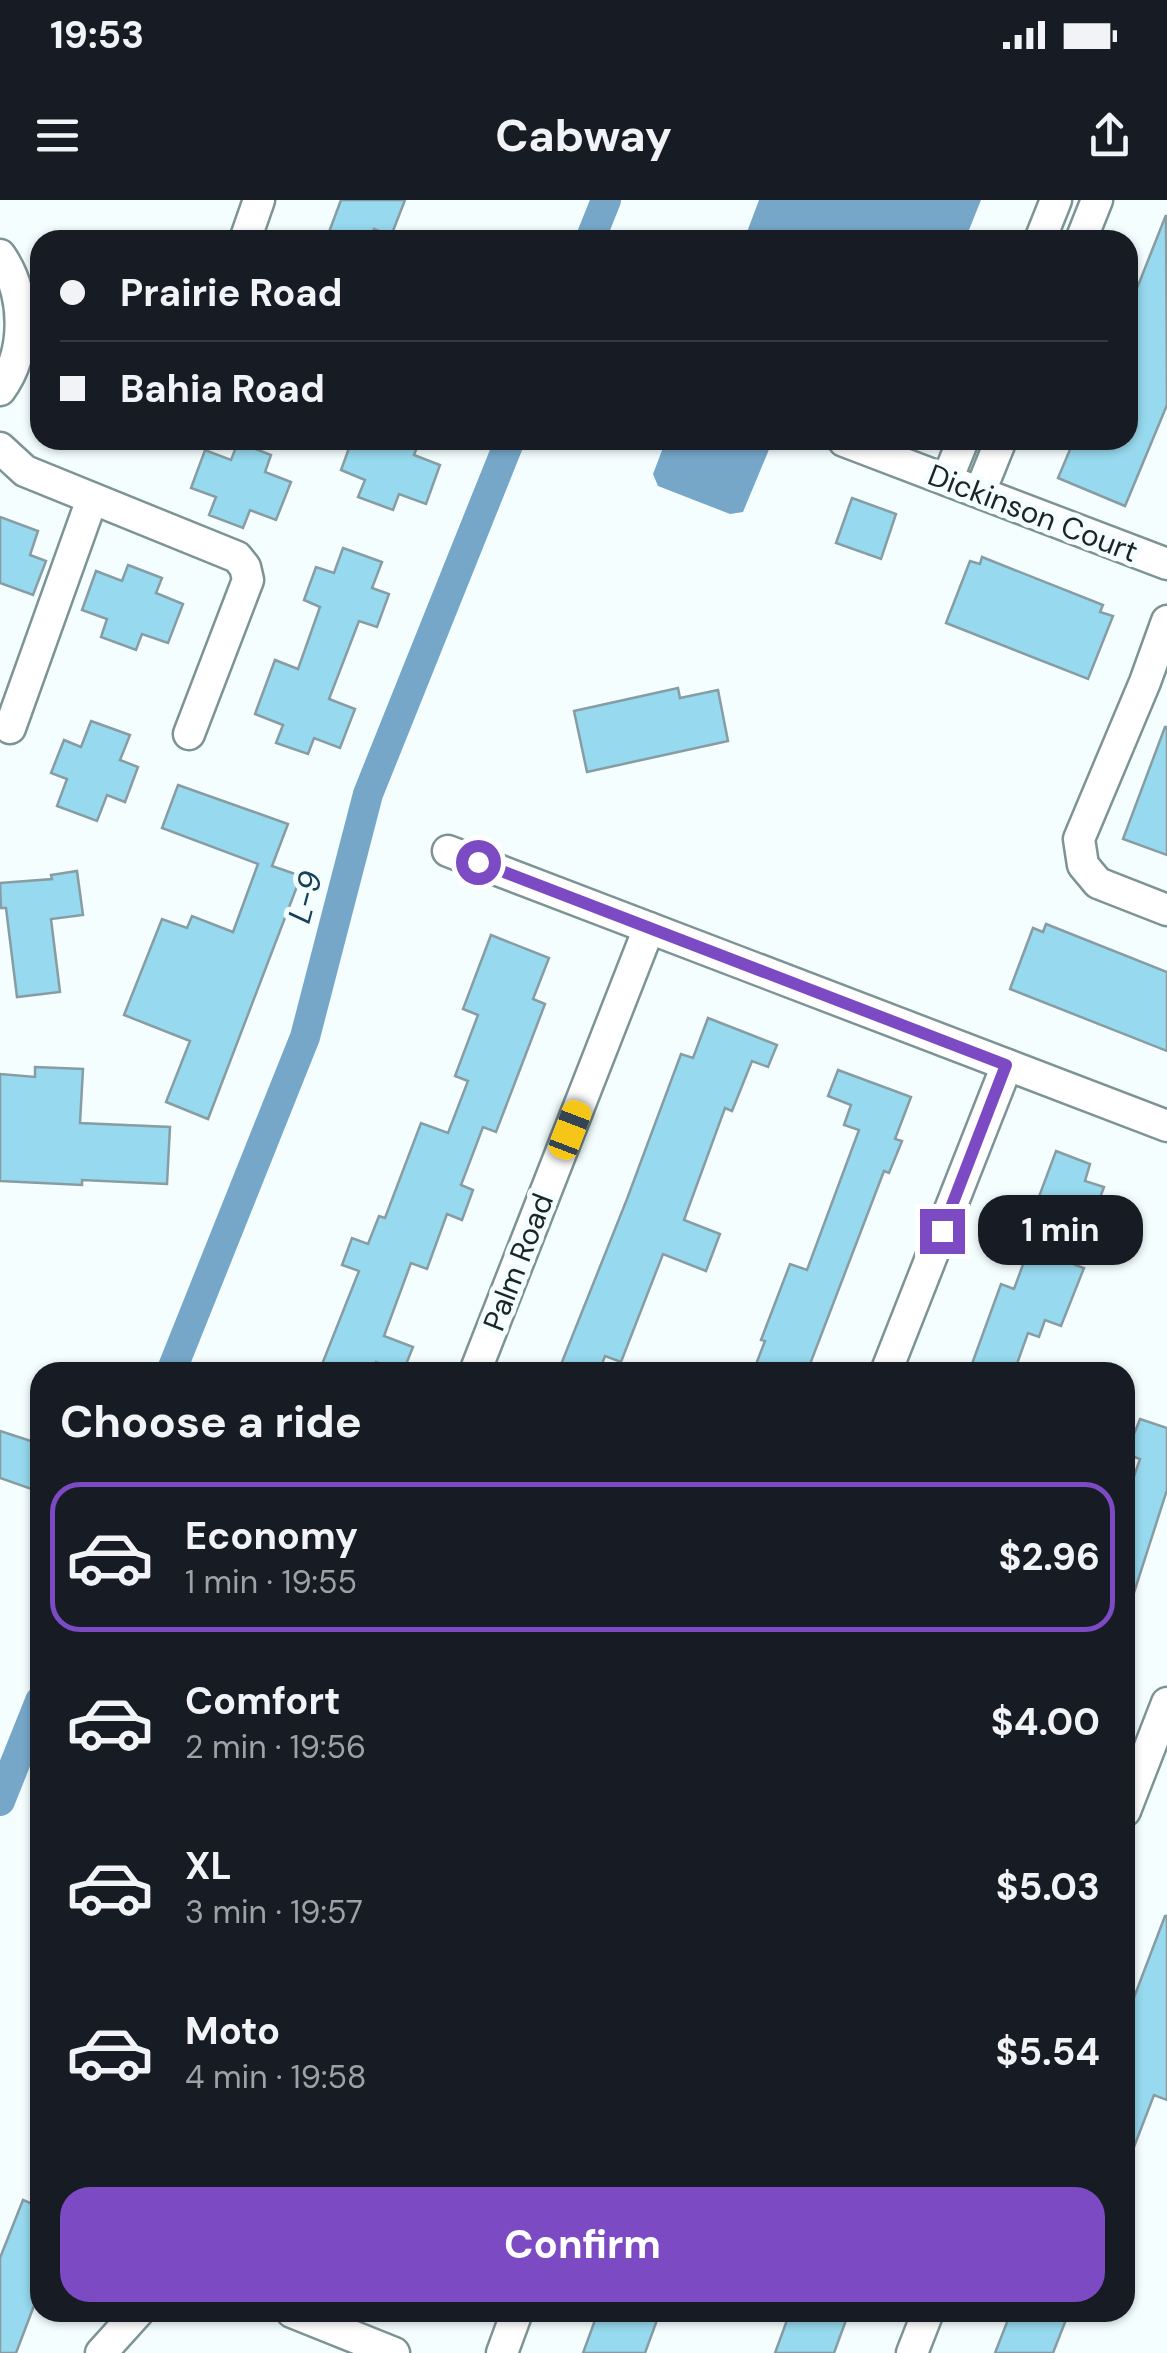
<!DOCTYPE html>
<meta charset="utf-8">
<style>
:root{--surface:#171b24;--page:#242831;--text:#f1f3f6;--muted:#9ea1a6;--line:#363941;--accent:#7c4bc4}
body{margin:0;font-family:"DM Sans",sans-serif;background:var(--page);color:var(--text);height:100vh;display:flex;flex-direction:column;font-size:38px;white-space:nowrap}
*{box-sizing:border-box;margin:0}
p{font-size:32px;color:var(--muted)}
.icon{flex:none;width:55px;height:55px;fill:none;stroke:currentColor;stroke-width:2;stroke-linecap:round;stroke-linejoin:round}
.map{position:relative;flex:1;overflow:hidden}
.side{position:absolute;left:30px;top:1162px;width:1105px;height:960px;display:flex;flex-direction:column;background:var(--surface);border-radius:30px;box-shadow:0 2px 8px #0004}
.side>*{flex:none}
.banner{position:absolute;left:30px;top:30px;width:1108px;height:220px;border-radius:30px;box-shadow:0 2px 8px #0004;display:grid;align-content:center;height:220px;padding:0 30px;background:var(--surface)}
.end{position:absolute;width:45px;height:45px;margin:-22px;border:12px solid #7c4bc4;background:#fff;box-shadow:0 0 0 5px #fff}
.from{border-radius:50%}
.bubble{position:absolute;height:70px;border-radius:30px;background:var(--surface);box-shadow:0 2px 8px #0004;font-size:32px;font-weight:700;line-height:70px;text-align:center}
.car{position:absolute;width:30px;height:60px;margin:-30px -15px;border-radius:12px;box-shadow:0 0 8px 2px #0007;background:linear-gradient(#f5c518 24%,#345 0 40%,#f5c518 0 76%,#345 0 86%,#f5c518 0)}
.banner b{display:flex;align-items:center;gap:35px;height:95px;font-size:38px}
.banner b+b{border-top:2px solid var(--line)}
.banner i{width:25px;height:25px;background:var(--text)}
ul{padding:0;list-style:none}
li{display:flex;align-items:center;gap:30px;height:150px;margin:0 20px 15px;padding:0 10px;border:5px solid transparent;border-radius:30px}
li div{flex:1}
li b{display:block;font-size:38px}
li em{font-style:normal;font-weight:700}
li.on{border-color:var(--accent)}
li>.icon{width:90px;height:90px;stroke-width:1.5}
h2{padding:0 30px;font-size:45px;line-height:120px}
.primary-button{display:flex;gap:20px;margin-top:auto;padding:20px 30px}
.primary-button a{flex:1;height:115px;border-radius:30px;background:var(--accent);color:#fff;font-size:40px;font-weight:700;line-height:115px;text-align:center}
.status{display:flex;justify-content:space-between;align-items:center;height:70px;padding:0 50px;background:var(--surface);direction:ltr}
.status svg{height:28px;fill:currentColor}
header{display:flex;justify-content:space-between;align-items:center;height:130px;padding:0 30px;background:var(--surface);font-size:45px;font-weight:700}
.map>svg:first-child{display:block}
.water{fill:#76a7c9}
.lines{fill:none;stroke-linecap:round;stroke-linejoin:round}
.canal{stroke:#76a7c9;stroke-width:30}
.building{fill:#97d9ee;stroke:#879ca3;stroke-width:2.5}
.street-casing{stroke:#7d9495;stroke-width:35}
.street{stroke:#fff;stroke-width:30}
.route{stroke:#7c4bc4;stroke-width:12}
.labels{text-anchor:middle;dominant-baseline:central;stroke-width:10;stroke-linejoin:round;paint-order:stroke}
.street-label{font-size:30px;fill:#1c2526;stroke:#f4fefe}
.water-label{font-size:32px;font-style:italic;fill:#163e56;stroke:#f4fefe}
</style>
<div class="status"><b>19:53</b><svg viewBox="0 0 49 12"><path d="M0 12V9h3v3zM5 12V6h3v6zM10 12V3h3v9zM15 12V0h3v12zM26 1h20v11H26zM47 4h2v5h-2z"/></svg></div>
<header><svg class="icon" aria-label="menu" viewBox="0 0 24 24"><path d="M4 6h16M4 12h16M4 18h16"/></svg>Cabway<svg class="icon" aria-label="share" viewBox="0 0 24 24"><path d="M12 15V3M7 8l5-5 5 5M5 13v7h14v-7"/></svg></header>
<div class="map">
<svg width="1167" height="2153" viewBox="0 0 1167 2153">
<rect width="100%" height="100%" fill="#f4fefe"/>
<g class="water">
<polygon points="759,0 981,0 965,40 744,40"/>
<polygon points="666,240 773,240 743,312 730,314 658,286 653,274"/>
</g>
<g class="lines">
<g class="canal">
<polyline points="590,40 606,0"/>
<polyline points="171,1172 305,837 368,594 510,240"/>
<polyline points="0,1601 40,1501"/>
</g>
</g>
<g class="building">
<polygon points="341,0 405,0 391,36 374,29 370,40 326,40"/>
<polygon points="1166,15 1167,205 1125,306 1058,278 1074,240 1128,240 1128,111"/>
<polygon points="352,240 420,240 414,255 440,265 426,304 399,294 393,310 358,297 365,280 341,270"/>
<polygon points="238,242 271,255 265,272 291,282 276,320 250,310 243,328 209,315 216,297 191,288 205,250 231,260"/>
<polygon points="852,298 896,314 881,359 836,343"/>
<polygon points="0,317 38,331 30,355 46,361 33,395 0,383"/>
<polygon points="343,348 382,362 372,388 389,394 377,427 359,421 329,499 355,509 340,548 314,538 308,554 276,543 283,525 255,514 275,460 298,469 320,407 304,400 316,367 334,373"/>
<polygon points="982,357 1103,405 1100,412 1113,416 1088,479 946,423 970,361 980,364"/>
<polygon points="128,365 162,378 156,393 183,404 168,443 142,434 136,450 101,437 107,419 82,410 96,371 122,381"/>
<polygon points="678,488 680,498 718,490 728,541 587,572 574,511"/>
<polygon points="91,521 130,535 120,560 138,567 125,602 107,595 97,621 57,606 67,579 51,573 64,540 81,547"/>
<polygon points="1165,527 1167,527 1167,655 1123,639"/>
<polygon points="178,585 288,624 272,666 301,676 208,919 166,902 190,841 124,815 162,719 187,728 192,716 233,732 258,664 162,628"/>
<polygon points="77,671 83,715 51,719 60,792 17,797 6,708 1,708 0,683 52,679 51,675"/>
<polygon points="1046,724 1167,772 1167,851 1010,789 1033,728 1043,732"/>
<polygon points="491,735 549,758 533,799 545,804 496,932 483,927 461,985 473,990 462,1020 447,1014 427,1069 411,1063 384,1136 413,1147 403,1172 376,1162 372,1172 319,1172 359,1071 342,1065 352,1038 368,1044 379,1016 385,1018 421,923 448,933 468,881 455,876 478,815 463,809"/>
<polygon points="708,818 777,845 768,867 752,861 732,911 725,908 684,1020 720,1034 706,1071 663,1054 621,1162 605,1156 599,1172 558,1172 627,999 681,854 693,858"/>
<polygon points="35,867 83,869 80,923 170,927 167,984 82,980 82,985 0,981 0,874 35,877"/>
<polygon points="838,870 911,897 895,939 902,941 889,973 884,971 807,1172 753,1172 765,1141 761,1140 790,1064 807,1070 859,930 844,925 851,905 828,896"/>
<polygon points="1056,951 1090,964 1085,981 1104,987 1075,1065 1084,1068 1061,1126 1045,1120 1039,1137 1028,1133 1014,1172 969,1172 1001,1084 1014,1089 1036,1029 1028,1026"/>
<polygon points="1140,1219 1167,1228 1167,1290 1130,1405 1125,1404 1125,1302 1140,1259 1126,1254"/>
<polygon points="0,1231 40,1244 40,1292 0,1278"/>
<polygon points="1165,1716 1167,1716 1167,1900 1154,1895 1127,1965 1125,1965 1125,1821"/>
<polygon points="23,2000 40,2007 40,2090 16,2153 0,2153 0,2058"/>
<polygon points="598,2112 660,2112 645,2153 583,2153"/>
<polygon points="790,2112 849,2112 834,2153 775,2153"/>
<polygon points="1011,2112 1069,2112 1053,2153 995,2153"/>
</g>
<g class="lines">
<g class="street-casing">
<g id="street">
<polyline points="245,40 259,0"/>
<polyline points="1040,40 1056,0"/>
<polyline points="1081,40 1097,0"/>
<path d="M0,55C27,94 28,152 0,190"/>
<polyline points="844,241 1167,364"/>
<polyline points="0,248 25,271 237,357 245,367 248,380 189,534"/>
<polyline points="947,280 963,240"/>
<polyline points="980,292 1001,240"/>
<polyline points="1167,421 1145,482 1079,639 1083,665 1098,683 1167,710"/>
<polyline points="10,528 92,299"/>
<polyline points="448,651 1167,926"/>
<polyline points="475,1172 649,728"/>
<polyline points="886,1172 1007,865"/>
<polyline points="1125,1611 1167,1503"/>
<polyline points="292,2112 394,2153"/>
<polyline points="101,2153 138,2112"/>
<polyline points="502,2153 517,2112"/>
<polyline points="912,2153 928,2112"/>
</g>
</g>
<use href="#street" class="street"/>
</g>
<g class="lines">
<polyline class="route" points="478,662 1006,865 942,1031"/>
</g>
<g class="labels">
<g class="street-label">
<text transform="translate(1033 313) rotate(21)">Dickinson Court</text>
<text transform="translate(518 1062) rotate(-69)">Palm Road</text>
</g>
<g class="water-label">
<text transform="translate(305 697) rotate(-75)">L-9</text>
</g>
</g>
</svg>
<i class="end from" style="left:478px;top:662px"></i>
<i class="end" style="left:942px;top:1031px"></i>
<div class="bubble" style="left:978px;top:995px;width:165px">1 min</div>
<i class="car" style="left:570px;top:930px;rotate:21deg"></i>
<div class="banner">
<b><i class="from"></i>Prairie Road</b>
<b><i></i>Bahia Road</b>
</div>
<section class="side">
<h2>Choose a ride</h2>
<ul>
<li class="on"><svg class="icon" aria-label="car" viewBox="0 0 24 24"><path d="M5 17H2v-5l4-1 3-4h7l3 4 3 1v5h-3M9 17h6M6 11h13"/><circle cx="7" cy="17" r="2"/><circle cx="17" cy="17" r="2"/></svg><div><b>Economy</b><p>1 min · 19:55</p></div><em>$2.96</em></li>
<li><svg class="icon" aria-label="car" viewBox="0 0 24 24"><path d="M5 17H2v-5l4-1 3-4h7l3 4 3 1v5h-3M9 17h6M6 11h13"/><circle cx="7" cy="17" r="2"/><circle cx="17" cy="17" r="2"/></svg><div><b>Comfort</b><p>2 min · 19:56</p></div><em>$4.00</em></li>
<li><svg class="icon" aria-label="car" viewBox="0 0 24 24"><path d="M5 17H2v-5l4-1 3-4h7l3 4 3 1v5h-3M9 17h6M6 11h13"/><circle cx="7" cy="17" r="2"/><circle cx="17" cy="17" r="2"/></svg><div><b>XL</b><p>3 min · 19:57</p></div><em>$5.03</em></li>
<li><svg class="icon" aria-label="car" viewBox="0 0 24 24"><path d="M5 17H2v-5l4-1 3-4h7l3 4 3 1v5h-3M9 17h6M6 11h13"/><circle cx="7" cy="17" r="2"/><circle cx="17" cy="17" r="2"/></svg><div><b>Moto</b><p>4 min · 19:58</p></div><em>$5.54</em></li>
</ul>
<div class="primary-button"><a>Confirm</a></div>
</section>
</div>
